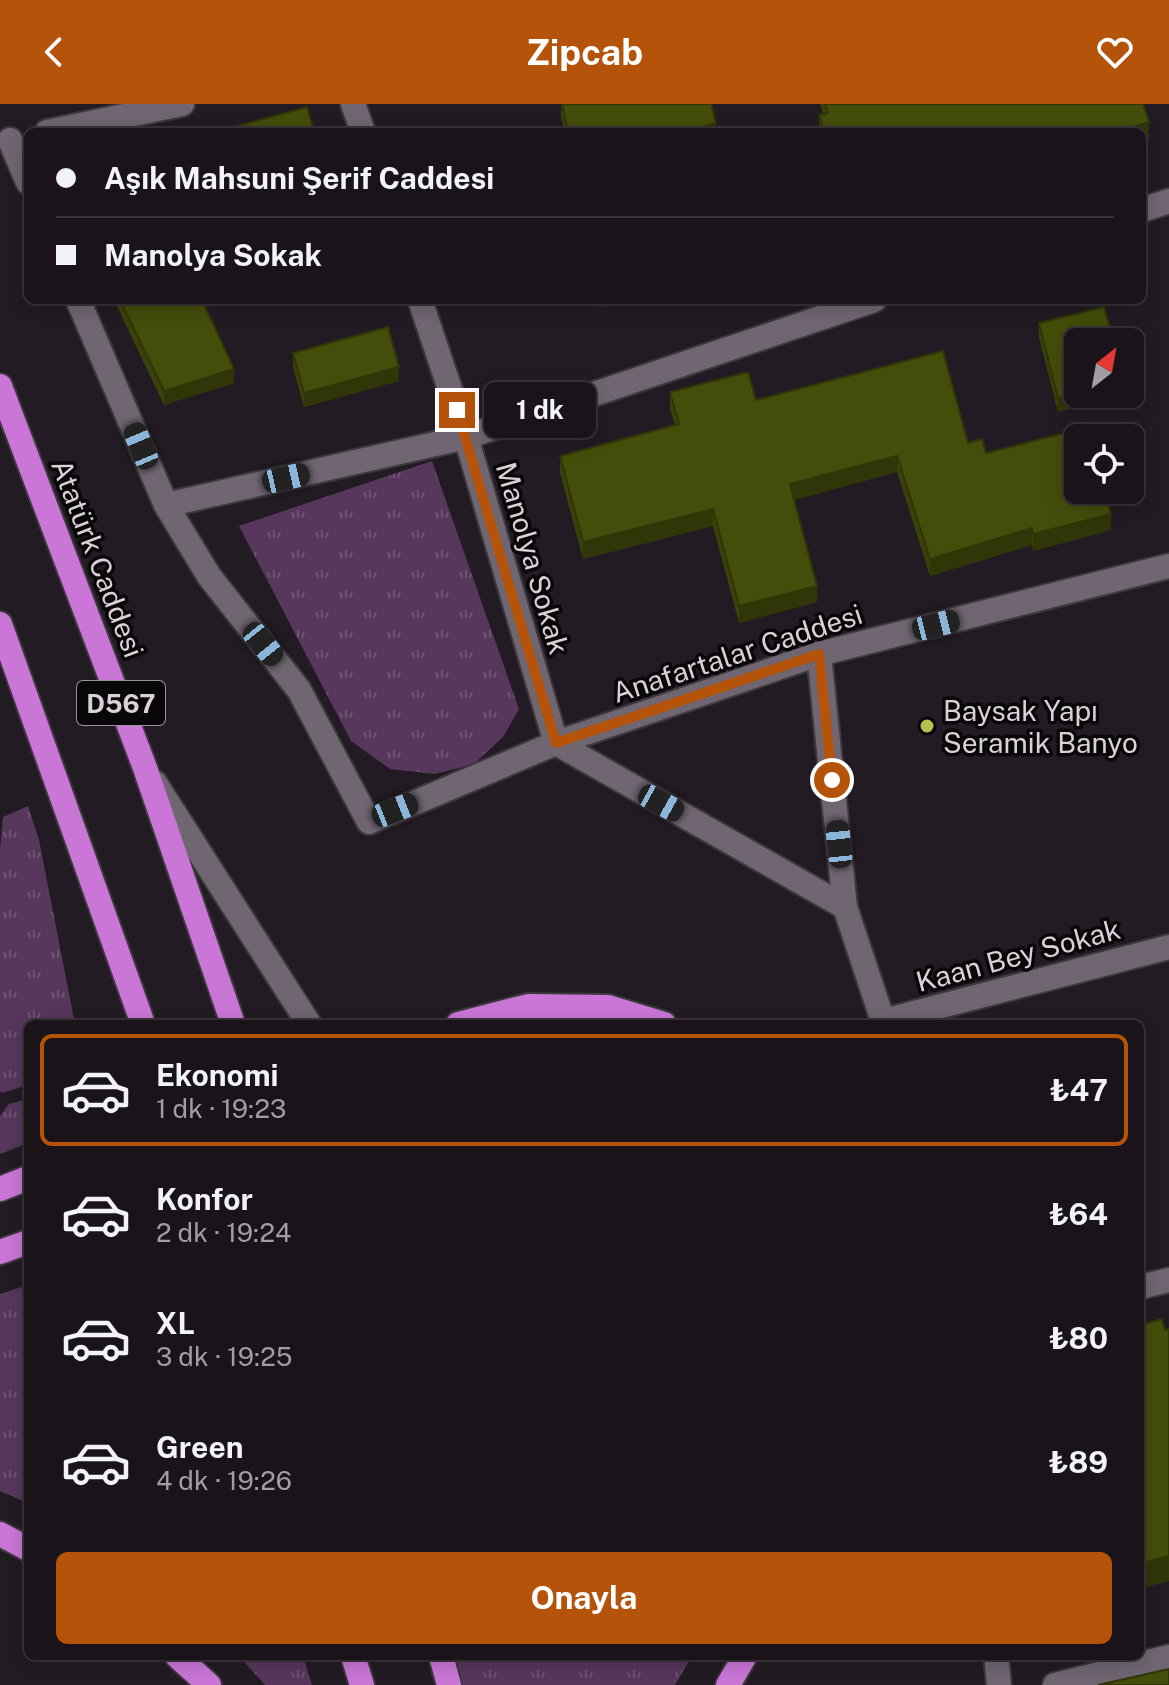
<!DOCTYPE html>
<html lang="tr">
<meta charset="utf-8">
<style>
:root{--surface:#1a141a;--page:#272127;--text:#f1f3f6;--muted:#9f9ea2;--line:#383339;--accent:#b45309}
body{margin:0;font-family:"Public Sans",sans-serif;background:var(--page);color:var(--text);height:100vh;display:flex;flex-direction:column;font-size:30px;white-space:nowrap}
*{box-sizing:border-box;margin:0}
p{font-size:26px;color:var(--muted)}
.icon{flex:none;width:44px;height:44px;fill:none;stroke:currentColor;stroke-width:2;stroke-linecap:round;stroke-linejoin:round}
.map{position:relative;flex:1;overflow:hidden}
.sheet{position:absolute;left:24px;top:916px;width:1120px;height:640px;display:flex;flex-direction:column;background:var(--surface);border-radius:12px;box-shadow:0 4px 20px #0003,0 0 0 2px var(--line)}
.sheet>*{flex:none}
.top-card{position:absolute;left:24px;top:24px;width:1122px;height:176px;border-radius:12px;box-shadow:0 4px 20px #0003,0 0 0 2px var(--line);display:grid;align-content:center;height:176px;padding:0 32px;background:var(--surface)}
.needle{width:52px;rotate:31deg}
.buttons{position:absolute;left:1064px;top:224px;display:grid;gap:16px}
.buttons a{display:grid;place-items:center;width:80px;height:80px;border-radius:12px;background:var(--surface);box-shadow:0 4px 20px #0003,0 0 0 2px var(--line);font-size:40px}
.end{position:absolute;width:36px;height:36px;margin:-18px;border:10px solid #b45309;background:#fff;box-shadow:0 0 0 4px #fff}
.from{border-radius:50%}
.bubble{position:absolute;height:56px;border-radius:12px;background:var(--surface);box-shadow:0 4px 20px #0003,0 0 0 2px var(--line);font-size:26px;font-weight:700;line-height:56px;text-align:center}
.car{position:absolute;width:24px;height:48px;margin:-24px -12px;border-radius:10px;box-shadow:0 0 6px 2px #0007;background:linear-gradient(#222 24%,#8ab4d8 0 40%,#222 0 76%,#8ab4d8 0 86%,#222 0)}
.top-card b{display:flex;align-items:center;gap:28px;height:76px;font-size:30px}
.top-card b+b{border-top:2px solid var(--line)}
.top-card i{width:20px;height:20px;background:var(--text)}
ul{padding:14px 0 0;list-style:none}
li{display:flex;align-items:center;gap:24px;height:112px;margin:0 16px 12px;padding:0 16px;border:4px solid transparent;border-radius:12px}
li div{flex:1}
li b{display:block;font-size:30px}
li em{font-style:normal;font-weight:700}
li.current{border-color:var(--accent)}
li>.icon{width:72px;height:72px;stroke-width:1.5}
.primary-button{display:flex;gap:16px;margin-top:auto;padding:16px 32px}
.primary-button a{flex:1;height:92px;border-radius:12px;background:var(--accent);color:#fff;font-size:32px;font-weight:700;line-height:92px;text-align:center}
header{display:flex;justify-content:space-between;align-items:center;height:104px;padding:0 32px;background:var(--accent);color:#fff;font-size:36px;font-weight:700}
.map>svg:first-child{display:block}
.grass{fill:url(#grass-tufts)}
.lines{fill:none;stroke-linecap:round;stroke-linejoin:round}
.minor-casing{stroke:#3d373e;stroke-width:28}
.highway-casing{stroke:#3d373e;stroke-width:28}
.minor{stroke:#6f6671;stroke-width:24}
.highway{stroke:#ca76d7;stroke-width:24}
.wall{fill:#3b4209}
.shaded-wall{fill:#303608}
.building{fill:#454d0b;stroke:#303608;stroke-width:2}
.route{stroke:#b45309;stroke-width:10}
.poi-dot{fill:#b2c34c;stroke:#0a070a;stroke-width:3}
.labels{text-anchor:middle;dominant-baseline:central;stroke-width:7;stroke-linejoin:round;paint-order:stroke}
.shield{fill:#0a070a;stroke:#9a959a;stroke-width:2}
.shield-label{font-size:26px;font-weight:bold;fill:#d8d2d8}
.street-label{font-size:28px;fill:#d8d2d8;stroke:#0a070a}
.poi-label{font-size:28px;fill:#d8d2d8;stroke:#0a070a;text-anchor:start}
</style>
<header><svg class="icon" aria-label="back" viewBox="0 0 24 24"><path d="M15 5l-7 7 7 7"/></svg>Zipcab<svg class="icon" aria-label="heart" viewBox="0 0 24 24"><path d="M12 20l-8-8c-3-5 5-10 8-4 3-6 11-1 8 4z"/></svg></header>
<div class="map">
<svg width="1169" height="1581" viewBox="0 0 1169 1581">
<defs>
<pattern id="grass-tufts" width="24" height="20" patternUnits="userSpaceOnUse" patternTransform="scale(2)"><rect width="24" height="20" fill="#57375c"/><path d="M3 7l-1-3M5 7V3M7 7l1-3M15 17l-1-3M17 17v-4M19 17l1-3" fill="none" stroke="#6e5373"/></pattern>
</defs>
<rect width="100%" height="100%" fill="#221b23"/>
<g class="grass">
<polygon points="432,357 519,605 503,633 474,660 435,670 390,665 351,637 239,422"/>
<polygon points="28,702 39,736 75,920 28,920 28,981 2,989 0,987 0,745 3,713"/>
<polygon points="28,995 28,1039 0,1050 0,1012 9,1000"/>
<polygon points="28,1181 28,1399 0,1387 0,1190"/>
<polygon points="239,1552 303,1552 312,1581 265,1581"/>
<polygon points="455,1552 692,1552 675,1581 463,1581"/>
</g>
<g class="lines">
<g class="minor-casing">
<g id="minor">
<polyline points="353,0 363,28"/>
<polyline points="47,28 182,0"/>
<polyline points="10,36 28,78"/>
<polyline points="1142,106 1169,97"/>
<polyline points="78,196 166,401 466,333 874,196"/>
<polyline points="420,196 466,333 556,639"/>
<polyline points="166,401 209,472 299,586 369,718 556,639 819,550 1169,462"/>
<polyline points="819,550 845,803 884,920"/>
<polyline points="556,639 845,803"/>
<polyline points="155,679 309,920"/>
<polyline points="883,917 1169,843"/>
<polyline points="1140,1183 1169,1176"/>
<polyline points="996,1552 999,1581"/>
<polyline points="1055,1581 1169,1553"/>
</g>
</g>
<g class="highway-casing">
<g id="highway">
<polyline points="0,282 145,664 233,920"/>
<polyline points="0,520 143,920"/>
<polyline points="458,920 528,902 608,903 664,920"/>
<polyline points="0,1085 28,1074"/>
<polyline points="0,1148 28,1138"/>
<polyline points="0,1430 28,1445"/>
<polyline points="177,1552 209,1581"/>
<polyline points="353,1552 362,1581"/>
<polyline points="441,1552 449,1581"/>
<polyline points="728,1581 745,1552"/>
</g>
</g>
<use href="#minor" class="minor"/>
<use href="#highway" class="highway"/>
</g>
<g class="wall">
<polygon points="561,0 716,28 565,28 561,13"/>
<polygon points="820,0 1143,0 1149,33 1142,28 819,28 819,11 823,10"/>
<polygon points="114,196 202,196 234,279 164,301"/>
<polygon points="1039,219 1124,290 1124,291 1058,308 1039,233"/>
<polygon points="293,249 399,277 304,303 293,263"/>
<polygon points="670,288 756,296 968,339 1111,426 1033,447 1032,441 930,472 897,368 794,396 817,498 739,519 713,422 583,455 560,369 560,352 675,321 670,305"/>
</g>
<g class="shaded-wall">
<polygon points="1149,18 1149,33 1142,35 1142,28 1118,28"/>
<polygon points="716,19 716,28 689,28"/>
<polygon points="599,196 623,196 599,204"/>
<polygon points="399,263 399,277 304,303 304,289"/>
<polygon points="234,265 234,279 164,301 164,287"/>
<polygon points="1078,289 1078,290 1124,291 1058,308 1058,294"/>
<polygon points="897,352 897,368 790,397 790,380"/>
<polygon points="713,405 713,422 583,455 583,438"/>
<polygon points="1111,410 1111,426 1033,447 1033,430"/>
<polygon points="1032,424 1032,441 930,472 930,455"/>
<polygon points="817,482 817,498 739,519 739,502"/>
<polygon points="1169,1452 1169,1477 1140,1485 1140,1460"/>
</g>
<g class="building">
<polygon points="562,0 711,0 716,19 689,28 568,28"/>
<polygon points="825,0 1143,0 1149,18 1118,28 824,28 819,11 828,9"/>
<polygon points="307,3 314,28 216,28"/>
<polygon points="120,196 202,196 234,265 164,287"/>
<polygon points="1104,203 1114,238 1078,238 1078,289 1058,294 1039,219"/>
<polygon points="388,223 399,263 304,289 293,249"/>
<polygon points="943,247 968,339 982,335 986,349 1088,323 1091,334 1078,334 1078,386 1105,386 1111,410 1033,430 1032,424 930,455 897,352 790,380 817,482 739,502 713,405 583,438 560,352 679,320 670,288 748,268 756,296"/>
<polygon points="1162,1215 1165,1226 1169,1225 1169,1452 1140,1460 1140,1221"/>
<polygon points="1169,1565 1169,1581 1098,1581"/>
</g>
<g class="lines">
<polyline class="route" points="457,306 556,639 819,550 832,676"/>
</g>
<circle class="poi-dot" cx="927" cy="622" r="8"/>
<g class="labels">
<rect class="shield" x="77" y="577" width="88" height="44" rx="6"/>
<g class="shield-label">
<text x="121" y="599">D567</text>
</g>
<g class="street-label">
<text transform="translate(98 454) rotate(69)">Atatürk Caddesi</text>
<text transform="translate(533 454) rotate(74)">Manolya Sokak</text>
<text transform="translate(737 549) rotate(-18)">Anafartalar Caddesi</text>
<text transform="translate(1018 851) rotate(-15)">Kaan Bey Sokak</text>
</g>
<g class="poi-label">
<text x="943" y="606">Baysak Yapı<tspan x="943" dy="32">Seramik Banyo</tspan></text>
</g>
</g>
</svg>
<div class="buttons">
<a><svg class="needle" viewBox="-14 -14 28 28"><path d="M0-13l5 13h-10z" fill="#e53935"/><path d="M0 13l5-13h-10z" fill="#9f9ea2"/></svg></a>
<a><svg class="icon" aria-label="locate" viewBox="0 0 24 24"><circle cx="12" cy="12" r="6"/><path d="M12 2v4M12 18v4M2 12h4M18 12h4"/></svg></a>
</div>
<i class="end from" style="left:832px;top:676px"></i>
<i class="end" style="left:457px;top:306px"></i>
<div class="bubble" style="left:484px;top:278px;width:112px">1 dk</div>
<i class="car" style="left:141px;top:342px;rotate:337deg"></i>
<i class="car" style="left:286px;top:374px;rotate:77deg"></i>
<i class="car" style="left:936px;top:521px;rotate:76deg"></i>
<i class="car" style="left:263px;top:540px;rotate:141deg"></i>
<i class="car" style="left:661px;top:699px;rotate:119deg"></i>
<i class="car" style="left:395px;top:706px;rotate:68deg"></i>
<i class="car" style="left:839px;top:740px;rotate:354deg"></i>
<div class="top-card">
<b><i class="from"></i>Aşık Mahsuni Şerif Caddesi</b>
<b><i></i>Manolya Sokak</b>
</div>
<section class="sheet">
<ul>
<li class="current"><svg class="icon" aria-label="car" viewBox="0 0 24 24"><path d="M5 17H2v-5l4-1 3-4h7l3 4 3 1v5h-3M9 17h6M6 11h13"/><circle cx="7" cy="17" r="2"/><circle cx="17" cy="17" r="2"/></svg><div><b>Ekonomi</b><p>1 dk · 19:23</p></div><em>₺47</em></li>
<li><svg class="icon" aria-label="car" viewBox="0 0 24 24"><path d="M5 17H2v-5l4-1 3-4h7l3 4 3 1v5h-3M9 17h6M6 11h13"/><circle cx="7" cy="17" r="2"/><circle cx="17" cy="17" r="2"/></svg><div><b>Konfor</b><p>2 dk · 19:24</p></div><em>₺64</em></li>
<li><svg class="icon" aria-label="car" viewBox="0 0 24 24"><path d="M5 17H2v-5l4-1 3-4h7l3 4 3 1v5h-3M9 17h6M6 11h13"/><circle cx="7" cy="17" r="2"/><circle cx="17" cy="17" r="2"/></svg><div><b>XL</b><p>3 dk · 19:25</p></div><em>₺80</em></li>
<li><svg class="icon" aria-label="car" viewBox="0 0 24 24"><path d="M5 17H2v-5l4-1 3-4h7l3 4 3 1v5h-3M9 17h6M6 11h13"/><circle cx="7" cy="17" r="2"/><circle cx="17" cy="17" r="2"/></svg><div><b>Green</b><p>4 dk · 19:26</p></div><em>₺89</em></li>
</ul>
<div class="primary-button"><a>Onayla</a></div>
</section>
</div>
